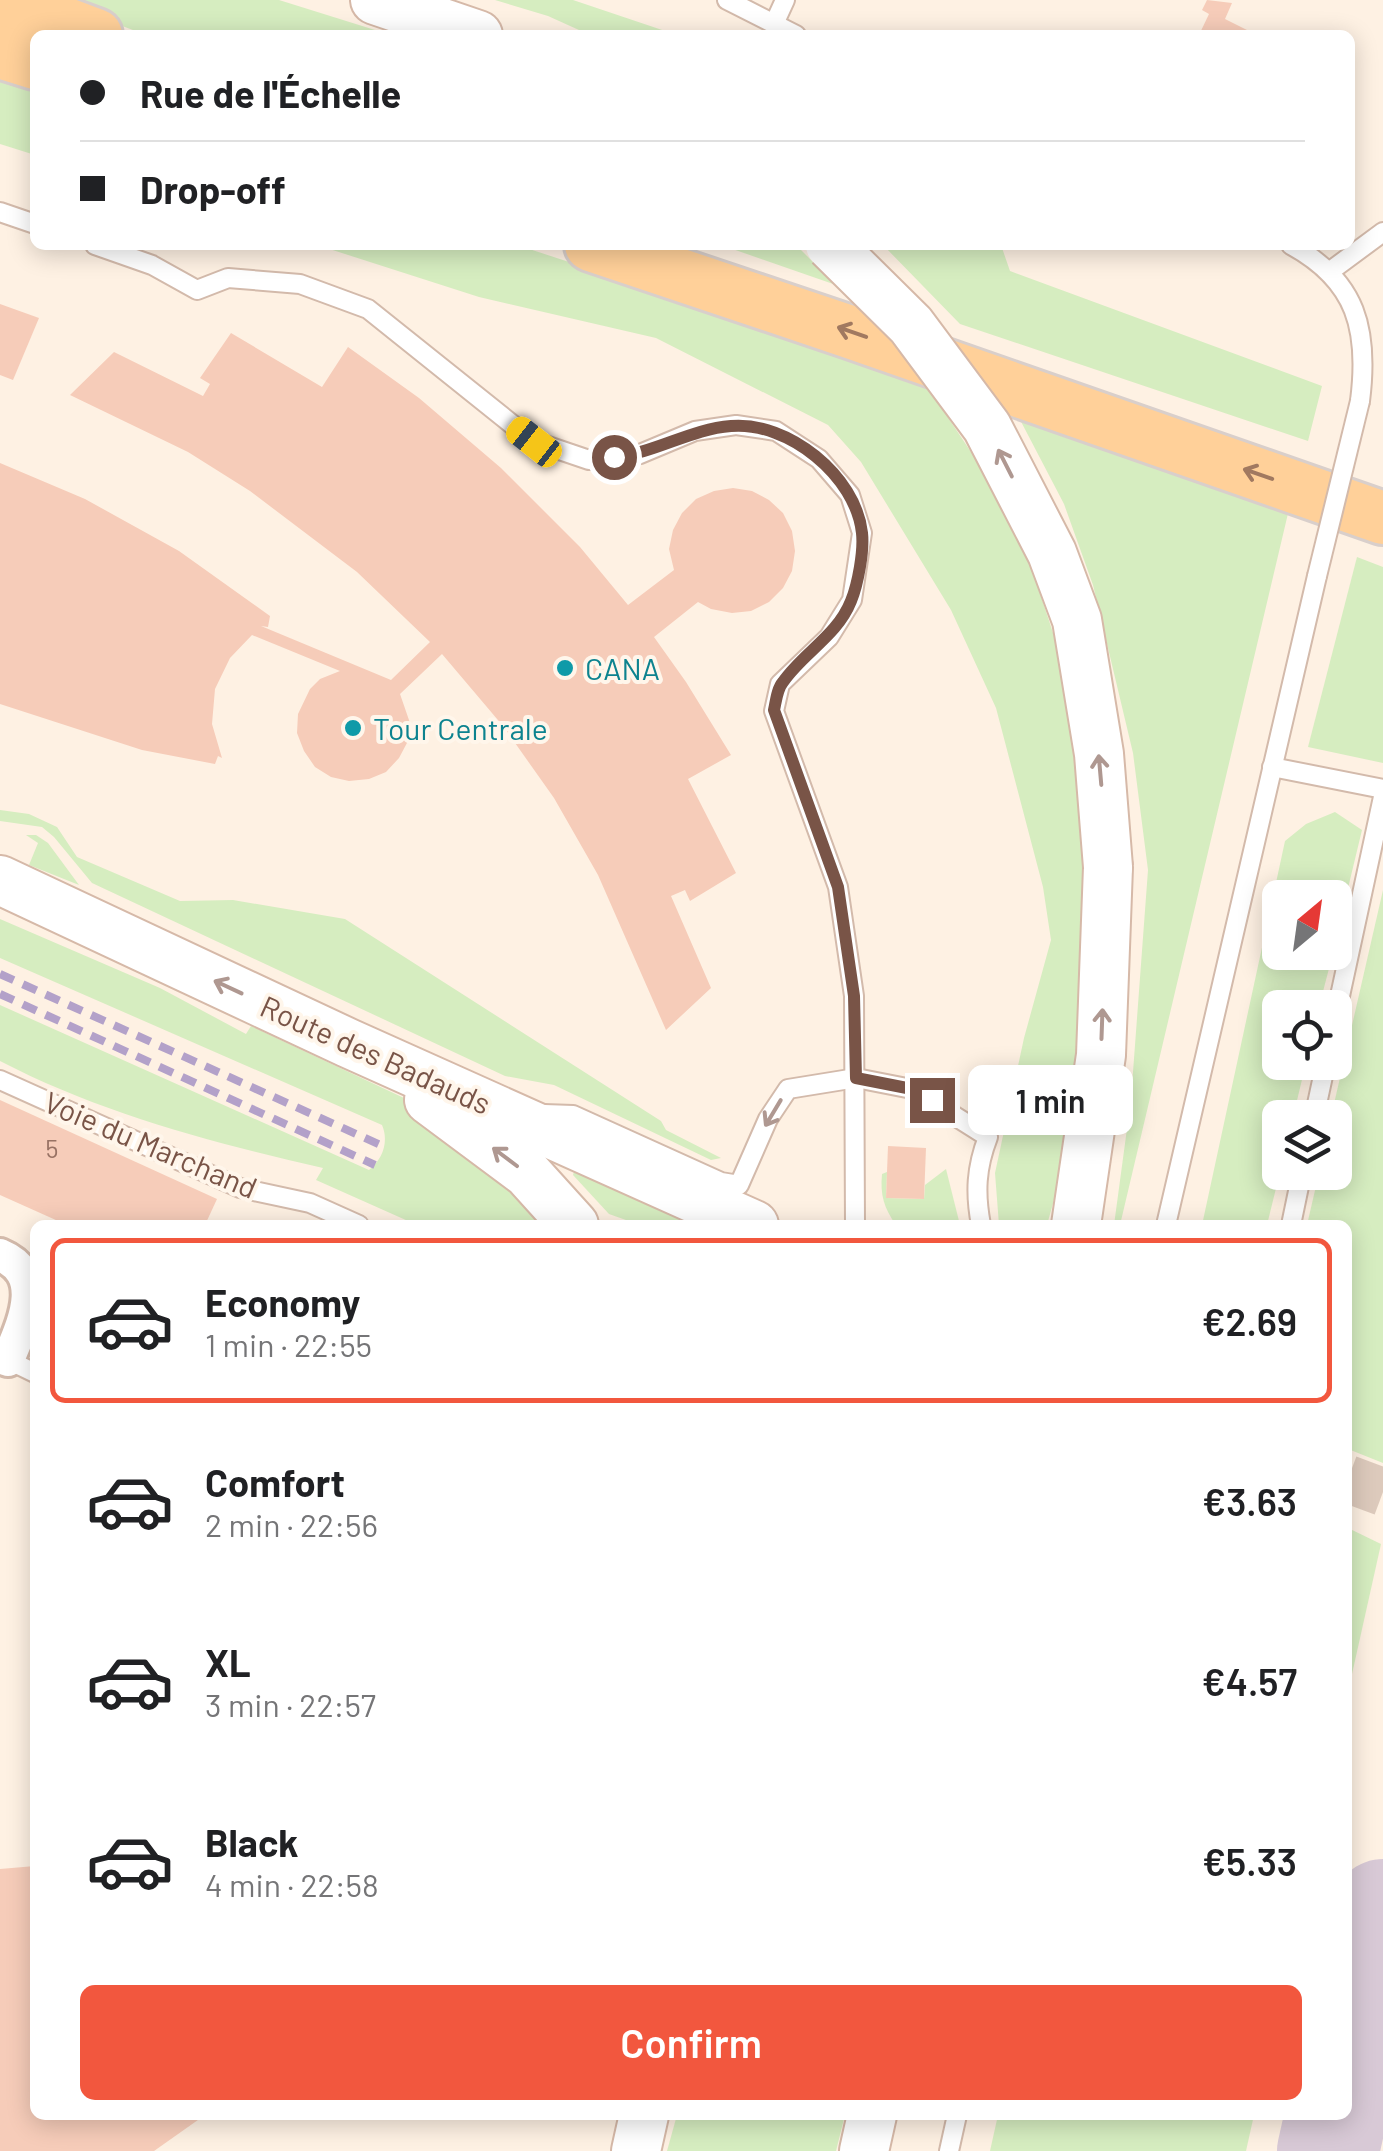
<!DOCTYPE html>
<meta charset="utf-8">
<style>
:root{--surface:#fff;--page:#f2f2f2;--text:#202124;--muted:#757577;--line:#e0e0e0;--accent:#f2573e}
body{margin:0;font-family:Barlow,sans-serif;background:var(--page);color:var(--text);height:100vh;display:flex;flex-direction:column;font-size:38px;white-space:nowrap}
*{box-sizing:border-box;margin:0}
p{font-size:32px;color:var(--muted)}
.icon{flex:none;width:55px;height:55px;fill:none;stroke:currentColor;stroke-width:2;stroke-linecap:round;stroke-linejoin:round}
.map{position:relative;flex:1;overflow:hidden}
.details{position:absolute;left:30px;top:1220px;width:1322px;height:900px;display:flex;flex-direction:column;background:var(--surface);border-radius:15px;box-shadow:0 5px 25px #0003}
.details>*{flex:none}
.banner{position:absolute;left:30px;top:30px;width:1325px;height:220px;border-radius:15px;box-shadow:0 5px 25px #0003;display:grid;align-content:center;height:220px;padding:0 50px;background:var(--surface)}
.needle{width:65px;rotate:29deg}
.tools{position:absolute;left:1262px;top:880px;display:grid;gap:20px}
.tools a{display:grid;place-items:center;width:90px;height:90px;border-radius:15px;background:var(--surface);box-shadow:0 5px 25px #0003;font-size:50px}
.end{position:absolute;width:45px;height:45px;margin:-22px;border:12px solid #795447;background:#fff;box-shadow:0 0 0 5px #fff}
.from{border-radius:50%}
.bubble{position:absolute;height:70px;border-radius:15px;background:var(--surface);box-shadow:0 5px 25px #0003;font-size:32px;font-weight:600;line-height:70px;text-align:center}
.car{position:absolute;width:30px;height:60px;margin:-30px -15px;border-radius:12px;box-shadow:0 0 8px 2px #0007;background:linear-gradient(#f5c518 24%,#345 0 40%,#f5c518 0 76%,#345 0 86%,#f5c518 0)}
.banner b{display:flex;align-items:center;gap:35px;height:95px;font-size:38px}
.banner b+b{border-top:2px solid var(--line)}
.banner i{width:25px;height:25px;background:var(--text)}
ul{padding:18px 0 0;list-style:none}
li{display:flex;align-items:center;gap:30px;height:165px;margin:0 20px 15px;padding:0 30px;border:5px solid transparent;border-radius:15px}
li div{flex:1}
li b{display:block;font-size:38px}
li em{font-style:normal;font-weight:600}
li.selected{border-color:var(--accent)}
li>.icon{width:90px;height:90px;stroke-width:1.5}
.primary-button{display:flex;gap:20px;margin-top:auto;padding:20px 50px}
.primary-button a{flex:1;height:115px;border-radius:15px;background:var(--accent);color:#fff;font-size:40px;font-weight:600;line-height:115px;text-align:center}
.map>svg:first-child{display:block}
.green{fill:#d6edc0}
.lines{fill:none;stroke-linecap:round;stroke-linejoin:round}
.taxiway{stroke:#d8c9d6;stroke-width:102}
.building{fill:#f6ccb9}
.secondary-tunnel{stroke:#ddcabc;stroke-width:48;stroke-dasharray:48 24;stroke-linecap:butt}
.lane-casing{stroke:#d3baab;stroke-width:22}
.street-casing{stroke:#d3baab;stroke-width:38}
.secondary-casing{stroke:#d6b9a8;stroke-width:52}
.primary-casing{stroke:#d9cfcb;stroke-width:58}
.lane{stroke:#fff;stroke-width:18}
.street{stroke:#fff;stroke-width:32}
.secondary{stroke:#fff;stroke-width:48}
.primary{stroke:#ffd099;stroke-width:52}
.rail{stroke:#b3a1c9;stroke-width:8;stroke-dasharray:15 10;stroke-linecap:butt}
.lane-bridge-casing{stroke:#d3baab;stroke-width:22;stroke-linecap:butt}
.secondary-bridge-casing{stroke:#d6b9a8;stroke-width:52;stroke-linecap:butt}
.lane-bridge{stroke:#fff;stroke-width:18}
.secondary-bridge{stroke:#fff;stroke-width:48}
.oneway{stroke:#a17960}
.oneway2{stroke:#af9891}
.route{stroke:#795447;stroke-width:12}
.culture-dot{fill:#0f9aa8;stroke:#fff6eb;stroke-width:4}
.labels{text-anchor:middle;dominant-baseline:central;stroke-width:8;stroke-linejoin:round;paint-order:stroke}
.number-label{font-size:25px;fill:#987264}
.culture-label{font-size:30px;fill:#0d838f;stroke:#fff6eb;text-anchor:start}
.street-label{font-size:30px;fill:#795447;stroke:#fff6eb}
</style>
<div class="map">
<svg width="1383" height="2151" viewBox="0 0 1383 2151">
<rect width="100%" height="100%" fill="#fef1e3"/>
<g class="green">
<polygon points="54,0 279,0 391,35 146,35"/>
<polygon points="495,0 573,0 677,35 590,35 548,16"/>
<polygon points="0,76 35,88 35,155 0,144"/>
<polygon points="317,245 517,245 921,377 979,464 1029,560 1058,648 1083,742 1092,922 1067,1153 1047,1225 999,1225 995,1173 1024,1038 1051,940 1043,887 996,708 951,610 861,462 828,425 656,338 479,297"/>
<polygon points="721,245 782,245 801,250 836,285"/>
<polygon points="883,245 1001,245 1010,271 1322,386 1308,441 960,324"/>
<polygon points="1015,410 1290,505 1120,1225 1114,1225 1131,1099 1148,870 1133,753 1093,585 1064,504"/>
<polygon points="1357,557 1383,567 1383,763 1308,747"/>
<polygon points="0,810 29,814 57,827 77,857 180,901 233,900 345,919 661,1121 666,1130 721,1158 711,1160 554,1085 505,1076 92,883 54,837 42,827 0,821"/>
<polygon points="1335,812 1362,830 1335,942 1335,898 1280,898 1280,952 1333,953 1319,1007 1280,1008 1280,1062 1306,1063 1293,1117 1280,1118 1280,1172 1267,1225 1202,1225 1285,841 1306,824"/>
<polygon points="26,835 36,835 48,843 79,885 29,865 38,843"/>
<polygon points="1383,890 1383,1463 1348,1449 1348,1225 1307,1225 1319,1173 1335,1172 1335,1118 1331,1117"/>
<path d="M0,919L160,988L246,1034L251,1026L404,1098L448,1126L557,1225H417L316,1180L323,1168C213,1143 100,1113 0,1061V1005L369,1170C383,1159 389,1141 382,1125L0,958Z"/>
<polygon points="575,1168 707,1225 640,1225 609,1214 573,1175"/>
<path d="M946,1169L960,1225H896C884,1208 880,1195 882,1174L887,1172L886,1198L924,1199L925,1185Z"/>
<polygon points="1348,1528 1381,1544 1348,1692"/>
<polygon points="677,2115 845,2115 836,2151 667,2151"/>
<polygon points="998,2115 1254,2115 1246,2151 990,2151"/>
</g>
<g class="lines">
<g class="taxiway">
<polyline points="1348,2064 1383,1910"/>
<polyline points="1328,2151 1336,2115"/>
</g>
</g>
<g class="building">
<polygon points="1207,0 1232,3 1225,19 1247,30 1245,35 1199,35 1209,14 1202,10"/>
<polygon points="0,304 39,318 13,380 0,375"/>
<polygon points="231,333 322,387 348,347 419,398 501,468 580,547 628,605 674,570 669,549 673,530 682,513 696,499 714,491 733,488 752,491 769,500 783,513 792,531 795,551 792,571 783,588 769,602 751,611 732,613 711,609 698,602 654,637 686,682 731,755 688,779 736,873 690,901 685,890 671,896 711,988 666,1030 598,875 554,798 503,726 442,654 400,694 410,723 408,741 399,758 386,772 369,779 349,781 331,777 315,767 304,751 297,733 298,714 310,689 320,679 340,671 252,635 230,658 215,689 212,724 222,758 218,756 215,764 142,750 0,704 0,463 85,499 179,551 270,616 268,627 261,626 391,680 430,642 357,572 250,491 188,452 70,395 114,352 203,396 210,384 200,378"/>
<polygon points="0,1100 217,1199 205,1225 67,1225 0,1195"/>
<polygon points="888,1146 926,1148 924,1199 886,1198"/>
<polygon points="35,1866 35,2115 205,2115 154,2151 0,2151 0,1869"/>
</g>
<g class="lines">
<polyline class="secondary-tunnel" points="1348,1479 1383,1492"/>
<g class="lane-casing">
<g id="lane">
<polyline points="727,0 796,35"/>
<polyline points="774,24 785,0"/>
<polyline points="0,212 35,224"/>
<polyline points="95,245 152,265 197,290 228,278 300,284 368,309 533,441 589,460 640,454 695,431 736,425 776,431 819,459 850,495 862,533 852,600 829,637 780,684 774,711 838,887 854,996 855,1225"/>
<path d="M1291,245C1357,281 1369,330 1360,401"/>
<polyline points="1329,272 1383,232"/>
<polyline points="1272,767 1383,789"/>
<polyline points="1335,1019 1383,797"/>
<polyline points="0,1080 240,1188 310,1203 359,1225"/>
<path d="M544,1114L573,1115L721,1182L739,1185L768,1119L788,1089L856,1078L912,1089L988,1137C976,1168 975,1193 981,1225"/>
<polyline points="1314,1118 1326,1062"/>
<polyline points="1166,1225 1317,576"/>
<polyline points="1291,1225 1302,1172"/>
<polyline points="4,1358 35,1373"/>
<polyline points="949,2151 957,2115"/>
</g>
</g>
<g class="street-casing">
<path id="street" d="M0,1255C48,1275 22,1325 8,1360"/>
</g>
<g class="secondary-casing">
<g id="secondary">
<polyline points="375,0 478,35"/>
<polyline points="0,880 348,1043 754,1225"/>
<polyline points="429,1100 527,1173 574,1225"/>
<polyline points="1076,1225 1101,1055 1108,867"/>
<polyline points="636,2151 644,2115"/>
<polyline points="864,2151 872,2115"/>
</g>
</g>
<g class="primary-casing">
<g id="primary">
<polyline points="2,0 96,35"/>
<polyline points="0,52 35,63"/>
<polyline points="591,245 850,332 1383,518"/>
</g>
</g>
<use href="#lane" class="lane"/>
<use href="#street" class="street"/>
<use href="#secondary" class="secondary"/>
<use href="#primary" class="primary"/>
<g class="rail">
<polyline points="0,974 385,1147"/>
<polyline points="0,994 375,1165"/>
</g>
<g class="lane-bridge-casing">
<polyline id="lane-bridge" points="1317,576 1360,401"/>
</g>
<g class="secondary-bridge-casing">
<polyline id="secondary-bridge" points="830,245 911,325 987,427 1052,553 1077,620 1099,754 1108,867"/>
</g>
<use href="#lane-bridge" class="lane-bridge"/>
<use href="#secondary-bridge" class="secondary-bridge"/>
</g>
<defs><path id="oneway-shaft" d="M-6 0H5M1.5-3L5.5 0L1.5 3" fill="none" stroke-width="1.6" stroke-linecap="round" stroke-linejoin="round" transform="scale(2.5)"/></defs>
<g class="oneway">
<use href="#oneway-shaft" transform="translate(852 332) rotate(-161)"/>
<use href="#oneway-shaft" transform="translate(1258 474) rotate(-161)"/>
</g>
<g class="oneway2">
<use href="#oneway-shaft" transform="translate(1005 463) rotate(-117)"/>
<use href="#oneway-shaft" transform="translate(1100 770) rotate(-95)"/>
<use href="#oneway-shaft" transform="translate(228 987) rotate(-155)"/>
<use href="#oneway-shaft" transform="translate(1102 1024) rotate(-88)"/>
<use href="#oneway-shaft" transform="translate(773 1113) rotate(121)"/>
<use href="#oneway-shaft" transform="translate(505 1157) rotate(-143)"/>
</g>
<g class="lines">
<path class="route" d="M614,457C656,453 690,429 731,426C788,421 856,476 862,533C864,551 858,584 851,601C837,636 804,652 783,682C777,689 776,701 774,710L838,887L854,996L856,1078L912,1089L932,1100"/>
</g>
<g class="culture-dot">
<circle cx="565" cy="668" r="10"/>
<circle cx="353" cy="728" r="10"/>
</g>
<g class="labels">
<g class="number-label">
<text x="52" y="1148">5</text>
</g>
<g class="culture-label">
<text x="585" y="668">CANA</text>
<text x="373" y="728">Tour Centrale</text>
</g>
<g class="street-label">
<text transform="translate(376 1054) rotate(24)">Route des Badauds</text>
<text transform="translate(151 1144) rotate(23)">Voie du Marchand</text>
</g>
</g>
</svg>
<div class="tools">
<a><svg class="needle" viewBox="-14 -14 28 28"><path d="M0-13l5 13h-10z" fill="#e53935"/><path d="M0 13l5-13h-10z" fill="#757577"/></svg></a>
<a><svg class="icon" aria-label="locate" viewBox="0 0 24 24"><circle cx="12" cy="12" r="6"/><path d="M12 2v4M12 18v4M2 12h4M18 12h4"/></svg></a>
<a><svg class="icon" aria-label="layers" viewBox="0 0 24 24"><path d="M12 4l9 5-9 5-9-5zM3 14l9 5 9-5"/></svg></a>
</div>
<i class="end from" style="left:614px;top:457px"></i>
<i class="end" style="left:932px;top:1100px"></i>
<div class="bubble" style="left:968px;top:1065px;width:165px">1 min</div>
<i class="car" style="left:534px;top:442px;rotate:308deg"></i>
<div class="banner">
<b><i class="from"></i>Rue de l'Échelle</b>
<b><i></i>Drop-off</b>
</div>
<section class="details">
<ul>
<li class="selected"><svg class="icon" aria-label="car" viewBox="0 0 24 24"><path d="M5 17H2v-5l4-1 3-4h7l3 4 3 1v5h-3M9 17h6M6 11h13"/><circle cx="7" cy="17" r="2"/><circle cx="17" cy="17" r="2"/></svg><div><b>Economy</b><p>1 min · 22:55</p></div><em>€2.69</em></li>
<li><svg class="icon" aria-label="car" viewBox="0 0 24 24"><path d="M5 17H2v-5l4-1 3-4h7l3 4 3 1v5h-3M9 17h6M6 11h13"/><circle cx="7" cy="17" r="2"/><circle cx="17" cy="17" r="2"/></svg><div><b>Comfort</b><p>2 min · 22:56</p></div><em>€3.63</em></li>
<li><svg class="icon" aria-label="car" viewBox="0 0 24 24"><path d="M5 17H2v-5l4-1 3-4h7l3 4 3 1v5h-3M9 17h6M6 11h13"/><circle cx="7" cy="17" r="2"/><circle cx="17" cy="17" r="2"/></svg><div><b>XL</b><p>3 min · 22:57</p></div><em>€4.57</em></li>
<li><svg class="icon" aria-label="car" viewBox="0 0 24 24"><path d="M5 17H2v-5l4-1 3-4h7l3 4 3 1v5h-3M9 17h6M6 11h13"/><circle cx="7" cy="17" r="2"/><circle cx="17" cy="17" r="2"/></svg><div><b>Black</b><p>4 min · 22:58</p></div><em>€5.33</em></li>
</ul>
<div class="primary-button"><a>Confirm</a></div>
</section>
</div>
